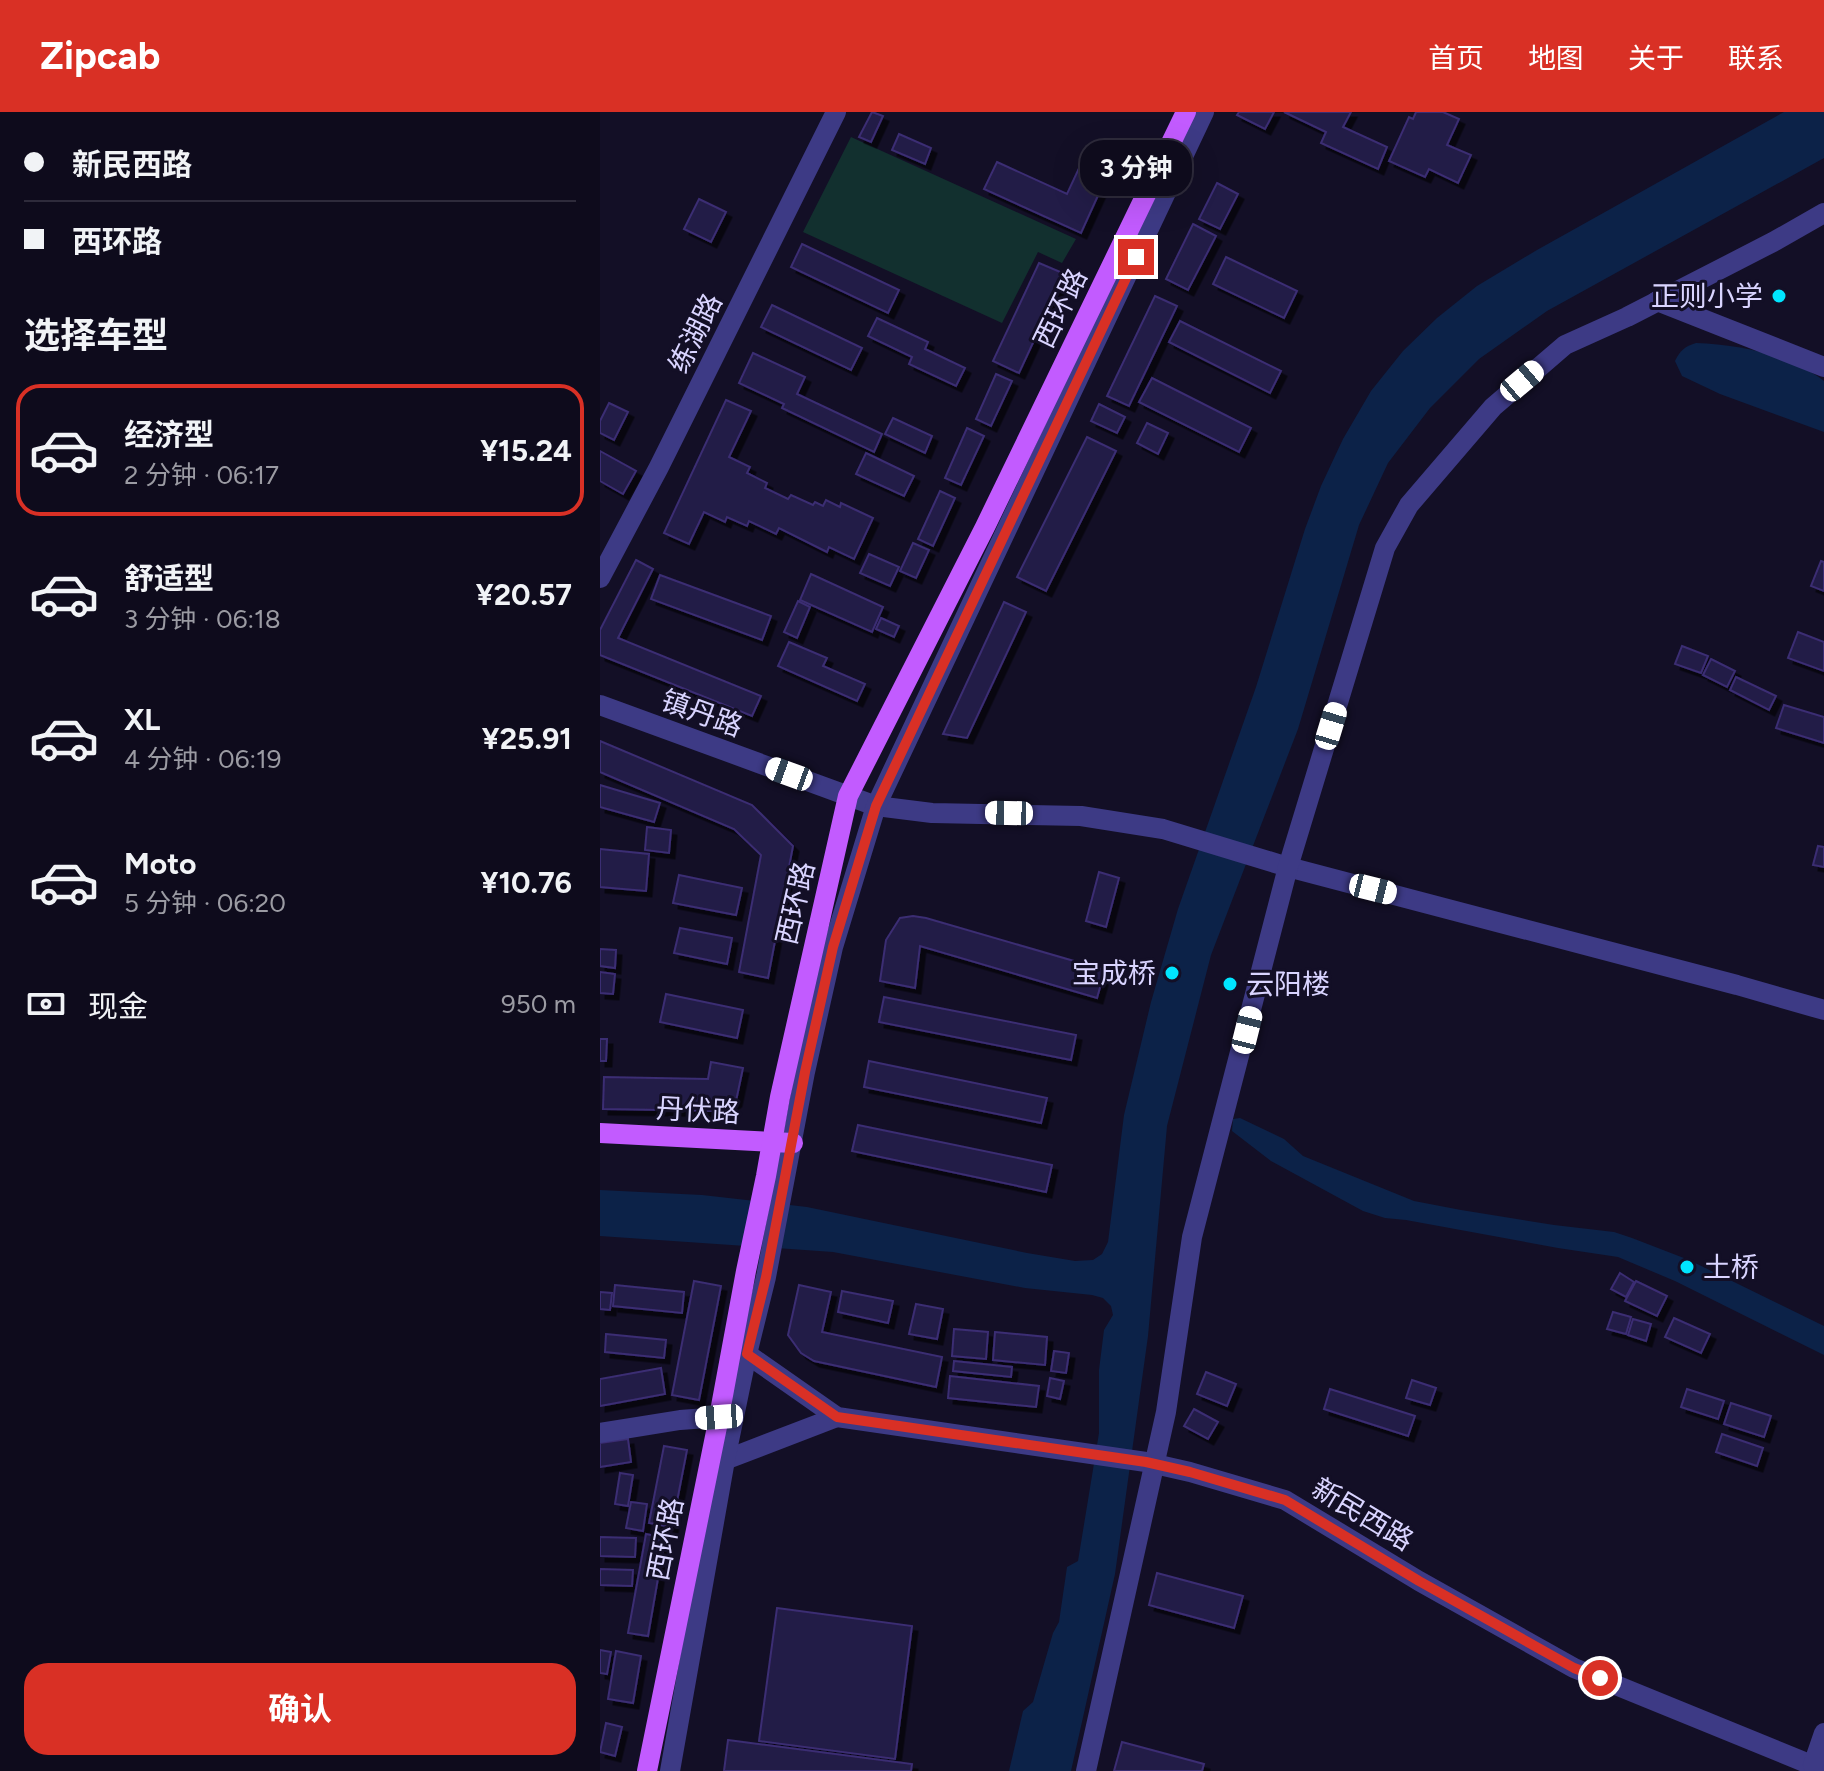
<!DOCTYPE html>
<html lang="zh">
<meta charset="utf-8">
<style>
:root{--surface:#0e0b1c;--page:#171425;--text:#f1f3f6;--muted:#9b9ba3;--line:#2e2b3b;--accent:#d93025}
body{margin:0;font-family:Figtree,"Noto Sans SC",sans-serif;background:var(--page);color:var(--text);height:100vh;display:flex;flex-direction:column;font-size:30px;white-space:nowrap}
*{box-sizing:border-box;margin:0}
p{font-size:26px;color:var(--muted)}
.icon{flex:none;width:44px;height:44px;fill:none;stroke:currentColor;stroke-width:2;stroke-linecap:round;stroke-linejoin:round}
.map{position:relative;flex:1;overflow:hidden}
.details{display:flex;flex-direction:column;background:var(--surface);width:600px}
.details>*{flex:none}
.top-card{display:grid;align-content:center;height:176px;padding:0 24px;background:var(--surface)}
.end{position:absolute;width:36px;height:36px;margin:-18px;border:10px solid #d93025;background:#fff;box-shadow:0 0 0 4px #fff}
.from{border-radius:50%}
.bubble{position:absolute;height:56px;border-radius:24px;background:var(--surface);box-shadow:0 8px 32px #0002,0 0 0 2px var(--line);font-size:26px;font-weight:700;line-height:56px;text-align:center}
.car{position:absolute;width:24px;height:48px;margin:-24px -12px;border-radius:10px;box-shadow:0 0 6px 2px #0007;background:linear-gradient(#fff 24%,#345 0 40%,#fff 0 76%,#345 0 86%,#fff 0)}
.top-card b{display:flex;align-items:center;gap:28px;height:76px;font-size:30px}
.top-card b+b{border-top:2px solid var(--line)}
.top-card i{width:20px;height:20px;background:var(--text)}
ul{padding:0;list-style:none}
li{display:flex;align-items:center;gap:24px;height:132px;margin:0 16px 12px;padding:0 8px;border:4px solid transparent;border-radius:24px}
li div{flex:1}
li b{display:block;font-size:30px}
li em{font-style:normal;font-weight:700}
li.current{border-color:var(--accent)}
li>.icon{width:72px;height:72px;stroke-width:1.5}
h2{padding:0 24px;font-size:36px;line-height:96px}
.pay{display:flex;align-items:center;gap:20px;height:88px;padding:0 24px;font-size:30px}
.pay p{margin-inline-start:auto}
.cta{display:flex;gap:16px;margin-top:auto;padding:16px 24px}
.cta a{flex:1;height:92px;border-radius:24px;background:var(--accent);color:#fff;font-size:32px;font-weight:700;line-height:92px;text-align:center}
header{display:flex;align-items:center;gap:48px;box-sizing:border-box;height:112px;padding:0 40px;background:var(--accent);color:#fff}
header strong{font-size:38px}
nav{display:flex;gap:44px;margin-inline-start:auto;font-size:28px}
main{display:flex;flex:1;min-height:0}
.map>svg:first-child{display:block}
.green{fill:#12302f}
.water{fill:#0c2248}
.building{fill:#241b47;stroke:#3b2d73;stroke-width:2;filter:url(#shadow)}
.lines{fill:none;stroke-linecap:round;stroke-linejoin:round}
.minor{stroke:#3d3a85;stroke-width:20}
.major{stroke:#c25bff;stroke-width:20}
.route{stroke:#d93025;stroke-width:10}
.poi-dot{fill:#00e5ff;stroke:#130f26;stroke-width:3}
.labels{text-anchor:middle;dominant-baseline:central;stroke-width:6;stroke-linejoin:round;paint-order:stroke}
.poi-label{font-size:28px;fill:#d9d4ff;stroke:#130f26;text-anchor:end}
.street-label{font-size:28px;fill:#d9d4ff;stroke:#130f26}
</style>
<header>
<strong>Zipcab</strong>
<nav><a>首页</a><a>地图</a><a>关于</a><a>联系</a></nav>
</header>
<main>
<section class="details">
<div class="top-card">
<b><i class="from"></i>新民西路</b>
<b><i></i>西环路</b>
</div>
<h2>选择车型</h2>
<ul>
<li class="current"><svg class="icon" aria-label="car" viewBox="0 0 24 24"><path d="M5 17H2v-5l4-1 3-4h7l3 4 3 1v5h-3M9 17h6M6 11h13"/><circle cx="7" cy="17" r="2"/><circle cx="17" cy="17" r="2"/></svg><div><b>经济型</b><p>2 分钟 · 06:17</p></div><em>¥15.24</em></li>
<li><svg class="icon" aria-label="car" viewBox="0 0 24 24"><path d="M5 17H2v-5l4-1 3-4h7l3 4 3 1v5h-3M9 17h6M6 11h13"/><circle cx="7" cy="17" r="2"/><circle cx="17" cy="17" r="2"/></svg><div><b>舒适型</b><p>3 分钟 · 06:18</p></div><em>¥20.57</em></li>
<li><svg class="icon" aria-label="car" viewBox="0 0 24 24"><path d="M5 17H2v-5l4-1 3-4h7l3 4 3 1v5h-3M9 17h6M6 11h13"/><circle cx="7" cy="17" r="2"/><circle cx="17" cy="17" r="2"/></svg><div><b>XL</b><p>4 分钟 · 06:19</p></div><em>¥25.91</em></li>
<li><svg class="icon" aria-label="car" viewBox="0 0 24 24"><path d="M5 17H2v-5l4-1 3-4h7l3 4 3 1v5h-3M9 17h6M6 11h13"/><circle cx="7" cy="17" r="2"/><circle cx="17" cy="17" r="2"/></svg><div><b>Moto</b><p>5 分钟 · 06:20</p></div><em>¥10.76</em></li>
</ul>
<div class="pay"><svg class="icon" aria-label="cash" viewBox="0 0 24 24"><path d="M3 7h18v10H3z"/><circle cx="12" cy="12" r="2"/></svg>现金<p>950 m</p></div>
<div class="cta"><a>确认</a></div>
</section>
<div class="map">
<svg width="1224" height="1659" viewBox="0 0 1224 1659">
<defs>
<filter id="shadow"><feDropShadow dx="5.5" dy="5.5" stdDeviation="0" flood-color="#0009"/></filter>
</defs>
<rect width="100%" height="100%" fill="#130f26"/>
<polygon class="green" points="251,25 476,127 462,151 438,140 402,211 203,120"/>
<g class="water">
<polygon points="1184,0 1224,0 1224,46 947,199 879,247 830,296 788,351 759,413 698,617 611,843 567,1014 548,1224 515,1462 471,1659 409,1659 423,1599 433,1590 453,1521 459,1510 467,1455 478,1449 499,1321 499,1258 504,1218 513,1203 511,1194 503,1186 492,1183 425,1176 233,1140 0,1124 0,1078 102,1083 207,1095 427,1141 475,1149 493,1148 502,1142 508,1130 524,1003 551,890 578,797 656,575 705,417 721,374 743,327 771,279 803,239 837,206 877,174 937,138"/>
<path d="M1096,231C1141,233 1188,242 1224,269V320L1120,282L1082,264L1075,249C1080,238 1086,234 1096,231Z"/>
<polygon points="640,1006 684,1027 703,1044 814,1089 861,1098 954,1113 1014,1120 1032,1126 1089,1148 1224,1214 1224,1243 1075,1169 1018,1145 958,1136 806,1108 785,1106 763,1099 671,1049 632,1019 633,1007"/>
</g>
<g class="building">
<polygon points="272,0 283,4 271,30 259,25"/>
<polygon points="639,0 674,0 665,17 637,3"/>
<polygon points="684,0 751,0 743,15 787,35 778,57 721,31 726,20"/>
<polygon points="816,0 843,0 859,7 847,33 871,43 858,71 829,57 825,65 789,49 809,5 813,7"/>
<polygon points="299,22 331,36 325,52 292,38"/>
<polygon points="397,50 467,82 480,54 506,66 481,121 384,77"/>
<polygon points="617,71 638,82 620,117 599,107"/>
<polygon points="99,87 126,100 111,130 84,117"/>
<polygon points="593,112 616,124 588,178 566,167"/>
<polygon points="202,132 299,178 288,201 191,155"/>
<polygon points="626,145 697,179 684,206 613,172"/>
<polygon points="439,151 465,162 419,261 393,249"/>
<polygon points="555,184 577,194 529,294 507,284"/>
<polygon points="172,193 262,236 251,258 161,215"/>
<polygon points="277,206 328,230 325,237 365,256 356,274 309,252 312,245 268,224"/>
<polygon points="580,209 681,259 670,281 569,230"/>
<polygon points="153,241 205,265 197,282 282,322 274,340 182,296 184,292 139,271"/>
<polygon points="396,262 412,269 391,314 376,307"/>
<polygon points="552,266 651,316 639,340 539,290"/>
<polygon points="126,288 151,299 129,345 150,355 147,361 167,371 165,376 188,387 191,383 213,393 215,390 223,394 226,388 240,395 241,391 273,406 254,447 229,435 227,440 179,416 176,422 149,409 147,414 127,405 125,410 104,400 89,432 64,421"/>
<polygon points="9,291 28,300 14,328 0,321 0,309"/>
<polygon points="499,292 525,305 517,321 491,309"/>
<polygon points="293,306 332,324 325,341 285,322"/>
<polygon points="547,311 568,321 558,342 537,331"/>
<polygon points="367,316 384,324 361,373 345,366"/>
<polygon points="487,325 516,339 446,479 417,465"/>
<polygon points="0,339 36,359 23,382 0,369"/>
<polygon points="266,341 314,364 304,384 256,362"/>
<polygon points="340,379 355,386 333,434 318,427"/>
<polygon points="313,431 329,438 316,466 300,459"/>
<polygon points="269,442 299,455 290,474 260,461"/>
<polygon points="36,448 53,457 18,526 161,584 152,604 0,543 0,518"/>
<polygon points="1221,449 1224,450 1224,479 1211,474"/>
<polygon points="211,462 283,495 272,520 200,488"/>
<polygon points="60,463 171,504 162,528 51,487"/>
<polygon points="198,489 210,495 197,526 184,520"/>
<polygon points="404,490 426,500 367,626 343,622"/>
<polygon points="281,506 299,514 294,525 276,517"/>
<polygon points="1198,520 1224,530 1224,559 1188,546"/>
<polygon points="189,530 227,546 223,554 265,572 257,589 178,554"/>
<polygon points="1082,534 1108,544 1101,561 1075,552"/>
<polygon points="1111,547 1135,559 1127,575 1103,563"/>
<polygon points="1136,565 1176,584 1169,598 1130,578"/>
<polygon points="1184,593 1224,605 1224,631 1176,616"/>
<polygon points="0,629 152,693 193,734 168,866 139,860 161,743 134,717 0,660"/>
<polygon points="0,673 60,691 54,710 0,695"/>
<polygon points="47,715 71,718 69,741 45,738"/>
<polygon points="1218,734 1224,735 1224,755 1213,753"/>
<polygon points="0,737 49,742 46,779 0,775"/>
<polygon points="499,760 519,766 506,815 486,809"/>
<polygon points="79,763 142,776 136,803 73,791"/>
<polygon points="313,804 326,806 505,858 497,886 320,834 315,876 280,869 286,828 300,806"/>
<polygon points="80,816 132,826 127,852 74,841"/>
<polygon points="0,837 16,838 15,856 0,854"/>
<polygon points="0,860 15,862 13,882 0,881"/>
<polygon points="66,882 143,898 137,926 60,910"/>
<polygon points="284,885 476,923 471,948 279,910"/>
<polygon points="0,927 7,927 6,949 0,949"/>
<polygon points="269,949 447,986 441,1011 264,975"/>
<polygon points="111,950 143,956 136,989 124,999 3,997 4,965 108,967"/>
<polygon points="258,1013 452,1053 446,1080 252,1039"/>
<polygon points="1020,1161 1034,1170 1026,1185 1011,1177"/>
<polygon points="94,1169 121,1174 99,1288 72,1283"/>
<polygon points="1036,1169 1067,1184 1057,1204 1025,1189"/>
<polygon points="15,1173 84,1180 82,1201 13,1194"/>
<polygon points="199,1173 231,1180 222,1220 342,1245 336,1275 214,1249 201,1241 188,1223"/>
<polygon points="242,1179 293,1189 288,1211 238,1200"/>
<polygon points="0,1180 12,1181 10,1198 0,1197"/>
<polygon points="316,1192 343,1197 337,1227 309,1222"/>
<polygon points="1013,1200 1031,1205 1026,1222 1007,1217"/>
<polygon points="1074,1206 1110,1222 1101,1241 1065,1225"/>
<polygon points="1033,1207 1051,1212 1046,1229 1028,1223"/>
<polygon points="354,1217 388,1220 386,1247 352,1244"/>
<polygon points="395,1220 447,1225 445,1253 393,1248"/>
<polygon points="6,1222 66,1228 64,1246 5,1240"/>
<polygon points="454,1239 469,1241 466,1261 451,1259"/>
<polygon points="354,1249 412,1255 411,1265 353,1259"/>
<polygon points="61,1256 65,1282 0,1294 0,1267"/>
<polygon points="606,1260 636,1272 627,1294 597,1282"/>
<polygon points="350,1264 439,1274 436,1295 348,1286"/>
<polygon points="450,1266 464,1269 460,1287 447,1284"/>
<polygon points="812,1268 836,1276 830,1293 806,1286"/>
<polygon points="730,1277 815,1304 808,1324 724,1297"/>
<polygon points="1087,1277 1124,1289 1118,1307 1081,1295"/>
<polygon points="1131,1291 1171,1304 1164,1325 1124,1312"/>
<polygon points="594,1297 618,1310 608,1327 584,1314"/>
<polygon points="1122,1322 1163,1336 1157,1354 1116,1340"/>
<polygon points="28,1327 31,1350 0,1355 0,1331"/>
<polygon points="64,1334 87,1338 72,1415 49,1411"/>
<polygon points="20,1361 33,1363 28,1394 15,1392"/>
<polygon points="31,1390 47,1392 43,1419 26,1416"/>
<polygon points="46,1422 65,1426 48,1524 28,1521"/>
<polygon points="0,1425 36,1426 35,1445 0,1444"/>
<polygon points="0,1457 33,1458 32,1474 0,1473"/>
<polygon points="557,1461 643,1484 634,1516 549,1493"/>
<polygon points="177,1496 312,1514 295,1647 159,1629"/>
<polygon points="0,1538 11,1540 7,1562 0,1561"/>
<polygon points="16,1539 41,1544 33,1591 8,1587"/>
<polygon points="6,1611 22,1615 15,1644 0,1640"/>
<polygon points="128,1628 312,1652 311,1659 124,1659"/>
<polygon points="522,1630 604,1652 602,1659 514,1659"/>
</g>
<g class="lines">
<g class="minor">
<polyline points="1057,189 1224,255"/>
<polyline points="0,466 59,355 236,0"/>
<polyline points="0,593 276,694 332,701 481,704 563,717 688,755 1137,873 1224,898"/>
<polyline points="147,1242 237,1305 546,1350 590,1360 685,1388 819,1469 974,1556 1224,1658"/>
<polyline points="0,1321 80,1308 134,1304"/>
<polyline points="125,1348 237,1305"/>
<polyline points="1213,1653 1224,1621"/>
<polyline points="70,1659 125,1348 147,1242 166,1165 205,960 233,835 276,694 604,0"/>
<polyline points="486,1659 566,1300 592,1125 688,755 785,436 809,393 893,295 965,233 1027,205 1173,130 1224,101"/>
</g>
<g class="major">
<polyline points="0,1021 193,1031"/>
<polyline points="47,1659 119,1305 146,1159 166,1064 180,985 248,684 385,415 586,0"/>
</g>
</g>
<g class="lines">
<polyline class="route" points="536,145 276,694 233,835 205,960 166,1165 147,1242 237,1305 546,1350 590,1360 685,1388 819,1469 974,1556 1000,1566"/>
</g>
<g class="poi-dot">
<circle cx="1179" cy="184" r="8"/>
<circle cx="572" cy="861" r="8"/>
<circle cx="630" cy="872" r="8"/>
<circle cx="1087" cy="1155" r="8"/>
</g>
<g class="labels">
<g class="poi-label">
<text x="1163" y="184">正则小学</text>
<text x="556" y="861">宝成桥</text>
<text x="646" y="872" text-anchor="start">云阳楼</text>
<text x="1103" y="1155" text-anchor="start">土桥</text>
</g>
<g class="street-label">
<text transform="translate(460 196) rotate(-64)">西环路</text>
<text transform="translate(95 221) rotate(-64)">练湖路</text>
<text transform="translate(102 601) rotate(20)">镇丹路</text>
<text transform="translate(195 791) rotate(-77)">西环路</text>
<text transform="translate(98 998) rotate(3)">丹伏路</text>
<text transform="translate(763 1402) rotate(31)">新民西路</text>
<text transform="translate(65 1427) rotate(-79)">西环路</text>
</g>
</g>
</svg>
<i class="end from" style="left:1000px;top:1566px"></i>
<i class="end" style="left:536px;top:145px"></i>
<div class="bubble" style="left:480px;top:28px;width:112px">3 分钟</div>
<i class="car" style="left:922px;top:269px;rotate:50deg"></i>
<i class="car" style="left:731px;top:614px;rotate:17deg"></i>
<i class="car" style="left:189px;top:662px;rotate:290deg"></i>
<i class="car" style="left:409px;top:701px;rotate:271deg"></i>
<i class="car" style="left:773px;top:777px;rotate:104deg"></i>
<i class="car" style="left:647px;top:918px;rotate:14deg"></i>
<i class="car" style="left:119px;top:1305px;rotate:266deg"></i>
</div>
</main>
